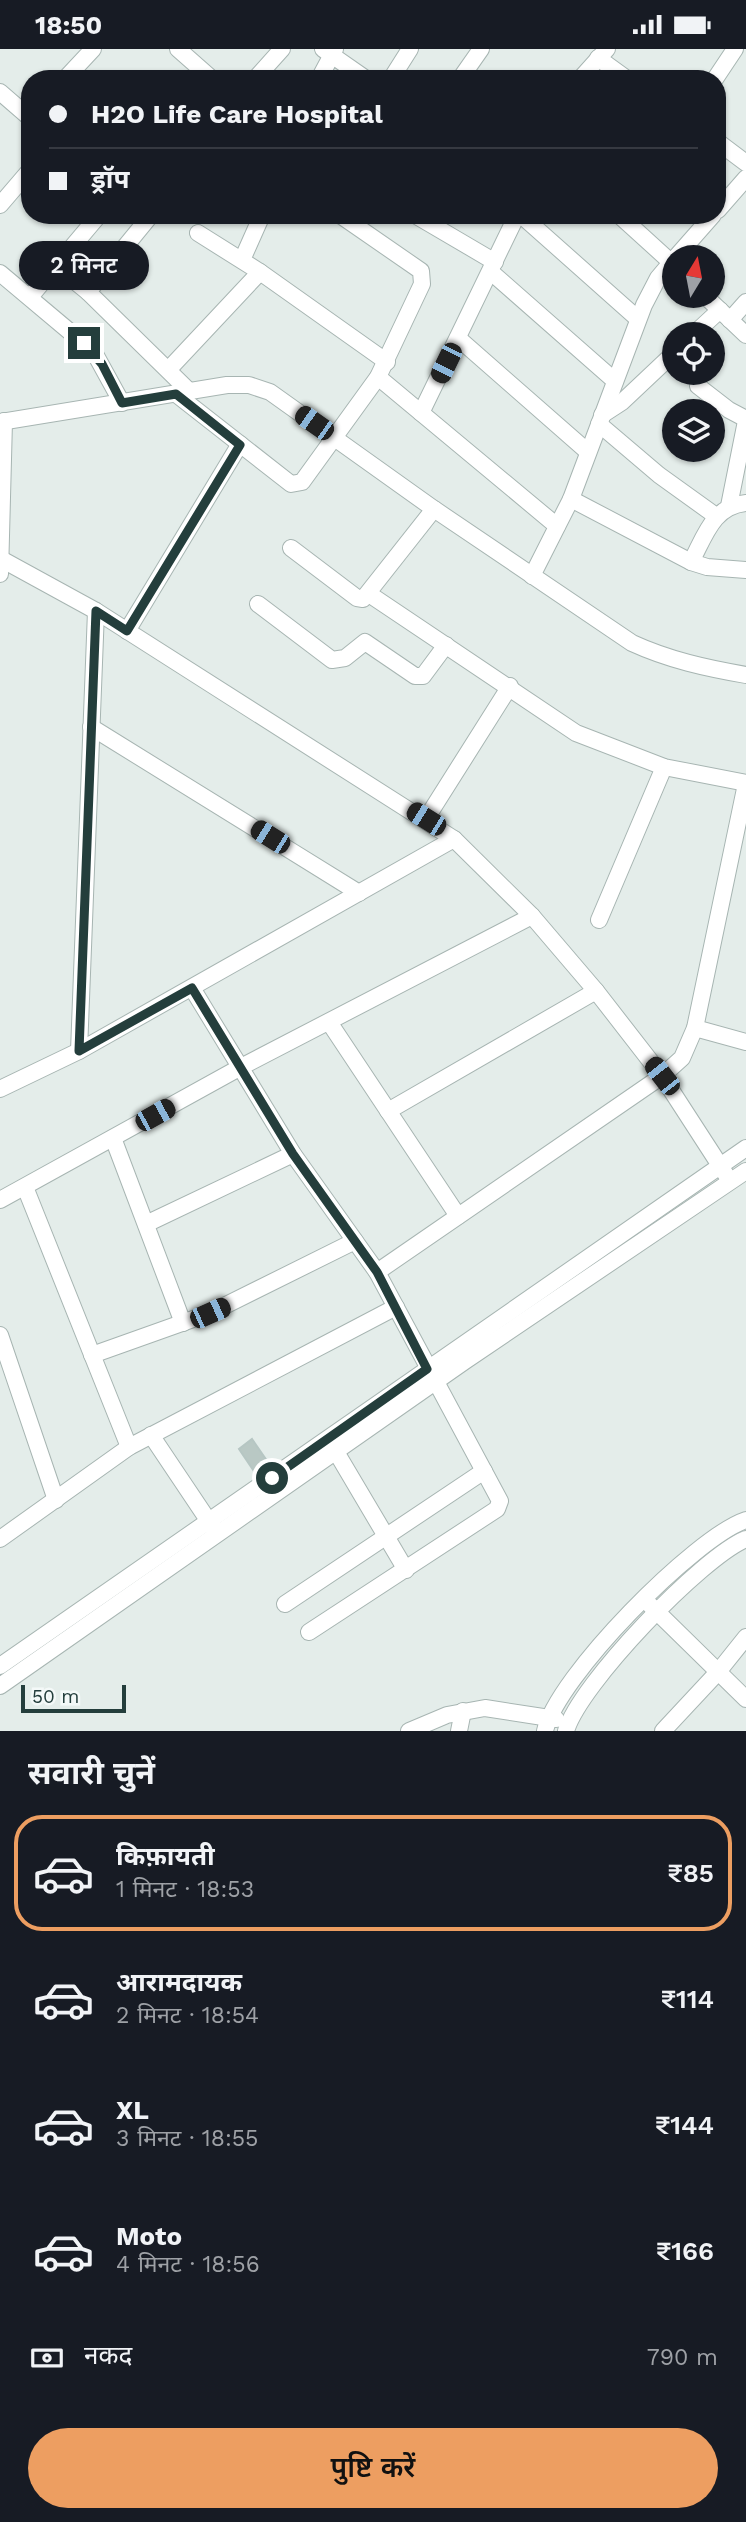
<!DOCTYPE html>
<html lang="hi">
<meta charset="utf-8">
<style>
:root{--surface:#171b24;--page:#20242c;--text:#f1f3f6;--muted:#9ea1a6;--line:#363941;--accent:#ed9e61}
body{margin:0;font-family:"Work Sans","Noto Sans Devanagari",sans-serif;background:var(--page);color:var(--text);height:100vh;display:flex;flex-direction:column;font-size:26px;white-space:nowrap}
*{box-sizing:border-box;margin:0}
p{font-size:23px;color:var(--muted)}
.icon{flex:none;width:38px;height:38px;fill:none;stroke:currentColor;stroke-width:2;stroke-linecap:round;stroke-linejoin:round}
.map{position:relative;height:1682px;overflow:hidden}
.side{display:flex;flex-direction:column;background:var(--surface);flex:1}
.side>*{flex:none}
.banner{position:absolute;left:21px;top:21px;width:705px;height:154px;border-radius:28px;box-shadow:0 2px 5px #0004;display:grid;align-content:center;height:154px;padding:0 28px;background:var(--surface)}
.needle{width:46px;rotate:10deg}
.tools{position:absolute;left:662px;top:196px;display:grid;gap:14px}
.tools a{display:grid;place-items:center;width:63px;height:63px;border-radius:50%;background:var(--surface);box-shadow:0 2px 5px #0004;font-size:35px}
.scale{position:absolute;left:21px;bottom:18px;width:105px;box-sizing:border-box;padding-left:7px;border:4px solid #243e3c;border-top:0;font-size:19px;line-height:24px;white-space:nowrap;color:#243e3c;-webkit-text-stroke:5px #f4f9f8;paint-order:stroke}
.end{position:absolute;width:32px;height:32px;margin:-16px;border:9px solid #243e3c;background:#fff;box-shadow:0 0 0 4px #fff}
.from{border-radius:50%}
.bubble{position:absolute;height:49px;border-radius:24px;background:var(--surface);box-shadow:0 2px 5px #0004;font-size:23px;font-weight:600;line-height:49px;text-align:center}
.car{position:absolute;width:21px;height:42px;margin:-21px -10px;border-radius:9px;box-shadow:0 0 5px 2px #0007;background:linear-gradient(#222 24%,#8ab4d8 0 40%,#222 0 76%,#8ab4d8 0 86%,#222 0)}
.banner b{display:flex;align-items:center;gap:24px;height:66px;font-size:26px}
.banner b+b{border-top:2px solid var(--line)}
.banner i{width:18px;height:18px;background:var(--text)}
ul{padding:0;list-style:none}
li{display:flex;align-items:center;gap:21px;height:116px;margin:0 14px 10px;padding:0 14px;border:4px solid transparent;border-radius:28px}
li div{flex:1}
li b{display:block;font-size:26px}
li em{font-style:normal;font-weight:600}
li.selected{border-color:var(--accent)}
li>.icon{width:63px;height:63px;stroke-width:1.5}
h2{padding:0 28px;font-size:32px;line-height:84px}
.pay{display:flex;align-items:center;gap:18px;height:77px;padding:0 28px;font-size:26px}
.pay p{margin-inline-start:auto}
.cta{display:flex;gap:14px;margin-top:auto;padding:14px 28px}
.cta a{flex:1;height:80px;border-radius:42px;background:var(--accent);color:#111;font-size:28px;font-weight:600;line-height:80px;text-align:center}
.status{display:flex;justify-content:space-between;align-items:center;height:49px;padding:0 35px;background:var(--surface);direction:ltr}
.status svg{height:19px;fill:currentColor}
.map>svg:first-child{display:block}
.building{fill:#b9c8c4;stroke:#b6c6c3;stroke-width:2}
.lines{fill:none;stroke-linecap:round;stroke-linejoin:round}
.street-casing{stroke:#a7b5b2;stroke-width:18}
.street{stroke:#fff;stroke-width:16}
.route{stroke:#243e3c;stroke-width:9}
</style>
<div class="status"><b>18:50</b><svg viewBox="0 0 49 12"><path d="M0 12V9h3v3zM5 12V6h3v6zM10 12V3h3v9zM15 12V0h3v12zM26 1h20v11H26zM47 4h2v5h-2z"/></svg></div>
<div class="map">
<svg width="746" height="1682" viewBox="0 0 746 1682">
<rect width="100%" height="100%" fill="#e4edea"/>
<polygon class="building" points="252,1390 274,1422 260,1431 239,1400"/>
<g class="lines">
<g class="street-casing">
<g id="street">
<polyline points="178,0 212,30"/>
<polyline points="323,0 366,30"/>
<polyline points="598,9 627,30"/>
<polyline points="65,30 93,0"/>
<polyline points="255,30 282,0"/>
<polyline points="319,30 335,0"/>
<polyline points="391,30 410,0"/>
<polyline points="460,30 481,0"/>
<polyline points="580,30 607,0"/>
<polyline points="715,30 735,0"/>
<polyline points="0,43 30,69"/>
<polyline points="718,93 746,114"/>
<polyline points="0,156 30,121"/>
<polyline points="718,161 746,129"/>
<polyline points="415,166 495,213"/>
<polyline points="521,166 638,270"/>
<polyline points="619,166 674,216"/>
<polyline points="198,184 260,223 387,313"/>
<polyline points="676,208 713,166"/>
<polyline points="242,211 262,166"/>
<polyline points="56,217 88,243 190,343"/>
<polyline points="491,223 615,332"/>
<polyline points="0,224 94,303 122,354"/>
<polyline points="88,243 151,166"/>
<polyline points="705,247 746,286"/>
<polyline points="30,248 99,166"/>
<polyline points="730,271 746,253"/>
<polyline points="694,285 720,261"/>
<polyline points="458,289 588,403"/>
<polyline points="169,320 260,223"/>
<polyline points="378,328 557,477"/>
<polyline points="698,337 729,361 746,370"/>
<polyline points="176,345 291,435 302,433 378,328 422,235 421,222 340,166"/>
<polyline points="421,364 517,166"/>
<polyline points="602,366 622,353 674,304"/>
<path d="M0,373L227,336H249L270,343L434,460L632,594C669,611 706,619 746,626"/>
<polyline points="599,375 659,426 716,467"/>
<polyline points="571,450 691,513 707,518 746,521"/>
<polyline points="729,457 746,372"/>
<polyline points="291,499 357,549 363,550 434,460"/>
<polyline points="1,510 96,562 454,790 532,867 596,942 662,1027 730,1132"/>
<path d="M691,513C705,487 713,457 746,454"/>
<polyline points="0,525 4,372"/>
<polyline points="532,527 571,450 644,256 658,229 674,210"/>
<polyline points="369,545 576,684 664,718 746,734"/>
<polyline points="258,555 332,611 345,609 365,593 415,627 423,627 446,596"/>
<polyline points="127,582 240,395"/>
<polyline points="91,678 359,844"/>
<polyline points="426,770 510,637"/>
<polyline points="599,871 664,718"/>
<polyline points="192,939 293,1105 377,1223 500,1452 497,1460 309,1583"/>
<polyline points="329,973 458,1167"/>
<polyline points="695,979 746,993"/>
<polyline points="79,1002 96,562"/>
<polyline points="0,1040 79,1002 454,790"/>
<polyline points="388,1062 596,942"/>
<polyline points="113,1089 183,1274"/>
<polyline points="25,1138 129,1398"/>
<polyline points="0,1151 239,1019 532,867"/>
<polyline points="146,1175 293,1105"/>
<polyline points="377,1223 662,1027 682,1009 695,979 746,735"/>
<polyline points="0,1286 56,1451"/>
<polyline points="92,1306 210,1264 355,1192"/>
<polyline points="151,1386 214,1480"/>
<polyline points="332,1396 406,1521"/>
<polyline points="0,1490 129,1398 396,1258"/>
<polyline points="285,1555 484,1422"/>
<polyline points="650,1556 746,1650"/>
<polyline points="0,1617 746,1099"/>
<polyline points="0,1637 465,1312 746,1122"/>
<polyline points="409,1682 447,1666 485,1659 556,1670"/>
<polyline points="459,1682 463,1662"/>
<path d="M545,1682C556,1629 695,1488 746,1471"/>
<path d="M566,1682C579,1636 702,1508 746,1490"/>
<polyline points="663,1682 718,1623 746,1588"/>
</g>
</g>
<use href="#street" class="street"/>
</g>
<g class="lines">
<polyline class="route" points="84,294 102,315 122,354 176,345 240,396 127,582 96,562 79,1002 192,939 293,1105 377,1223 427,1320 272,1429"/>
</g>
</svg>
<div class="tools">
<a><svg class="needle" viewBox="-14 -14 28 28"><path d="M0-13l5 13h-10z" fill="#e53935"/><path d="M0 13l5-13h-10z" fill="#9ea1a6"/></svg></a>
<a><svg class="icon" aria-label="locate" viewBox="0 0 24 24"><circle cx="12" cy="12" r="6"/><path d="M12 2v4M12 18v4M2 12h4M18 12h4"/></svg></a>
<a><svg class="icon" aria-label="layers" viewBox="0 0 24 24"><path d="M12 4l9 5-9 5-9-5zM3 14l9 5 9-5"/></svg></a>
</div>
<div class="scale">50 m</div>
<i class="end from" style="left:272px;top:1429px"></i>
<i class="end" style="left:84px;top:294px"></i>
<div class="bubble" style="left:19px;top:192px;width:130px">2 मिनट</div>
<i class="car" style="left:446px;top:314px;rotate:206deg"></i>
<i class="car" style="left:314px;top:374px;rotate:305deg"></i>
<i class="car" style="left:426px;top:770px;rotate:302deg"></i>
<i class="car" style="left:270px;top:788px;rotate:302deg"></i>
<i class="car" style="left:662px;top:1027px;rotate:322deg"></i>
<i class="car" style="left:155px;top:1066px;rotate:61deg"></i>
<i class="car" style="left:210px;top:1264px;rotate:66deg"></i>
<div class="banner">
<b><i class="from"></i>H2O Life Care Hospital</b>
<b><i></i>ड्रॉप</b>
</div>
</div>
<section class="side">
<h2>सवारी चुनें</h2>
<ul>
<li class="selected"><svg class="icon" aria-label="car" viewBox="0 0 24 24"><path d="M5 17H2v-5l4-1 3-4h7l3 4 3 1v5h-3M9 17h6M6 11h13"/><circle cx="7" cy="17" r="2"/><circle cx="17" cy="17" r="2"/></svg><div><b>किफ़ायती</b><p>1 मिनट · 18:53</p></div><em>₹85</em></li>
<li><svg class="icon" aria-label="car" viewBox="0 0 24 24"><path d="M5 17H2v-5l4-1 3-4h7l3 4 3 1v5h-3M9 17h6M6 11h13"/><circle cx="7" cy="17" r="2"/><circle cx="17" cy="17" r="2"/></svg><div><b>आरामदायक</b><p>2 मिनट · 18:54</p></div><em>₹114</em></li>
<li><svg class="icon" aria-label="car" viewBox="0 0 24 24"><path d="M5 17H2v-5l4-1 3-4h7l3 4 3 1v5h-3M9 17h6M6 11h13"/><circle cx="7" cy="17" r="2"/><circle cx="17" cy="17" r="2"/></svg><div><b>XL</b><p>3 मिनट · 18:55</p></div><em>₹144</em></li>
<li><svg class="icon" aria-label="car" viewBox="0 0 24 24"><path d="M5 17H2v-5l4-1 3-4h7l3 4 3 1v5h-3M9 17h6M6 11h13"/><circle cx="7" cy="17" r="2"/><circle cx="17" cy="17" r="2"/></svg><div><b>Moto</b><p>4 मिनट · 18:56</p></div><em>₹166</em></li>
</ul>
<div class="pay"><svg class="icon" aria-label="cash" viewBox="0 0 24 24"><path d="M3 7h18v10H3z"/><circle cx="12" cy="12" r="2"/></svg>नकद<p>790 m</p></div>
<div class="cta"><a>पुष्टि करें</a></div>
</section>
